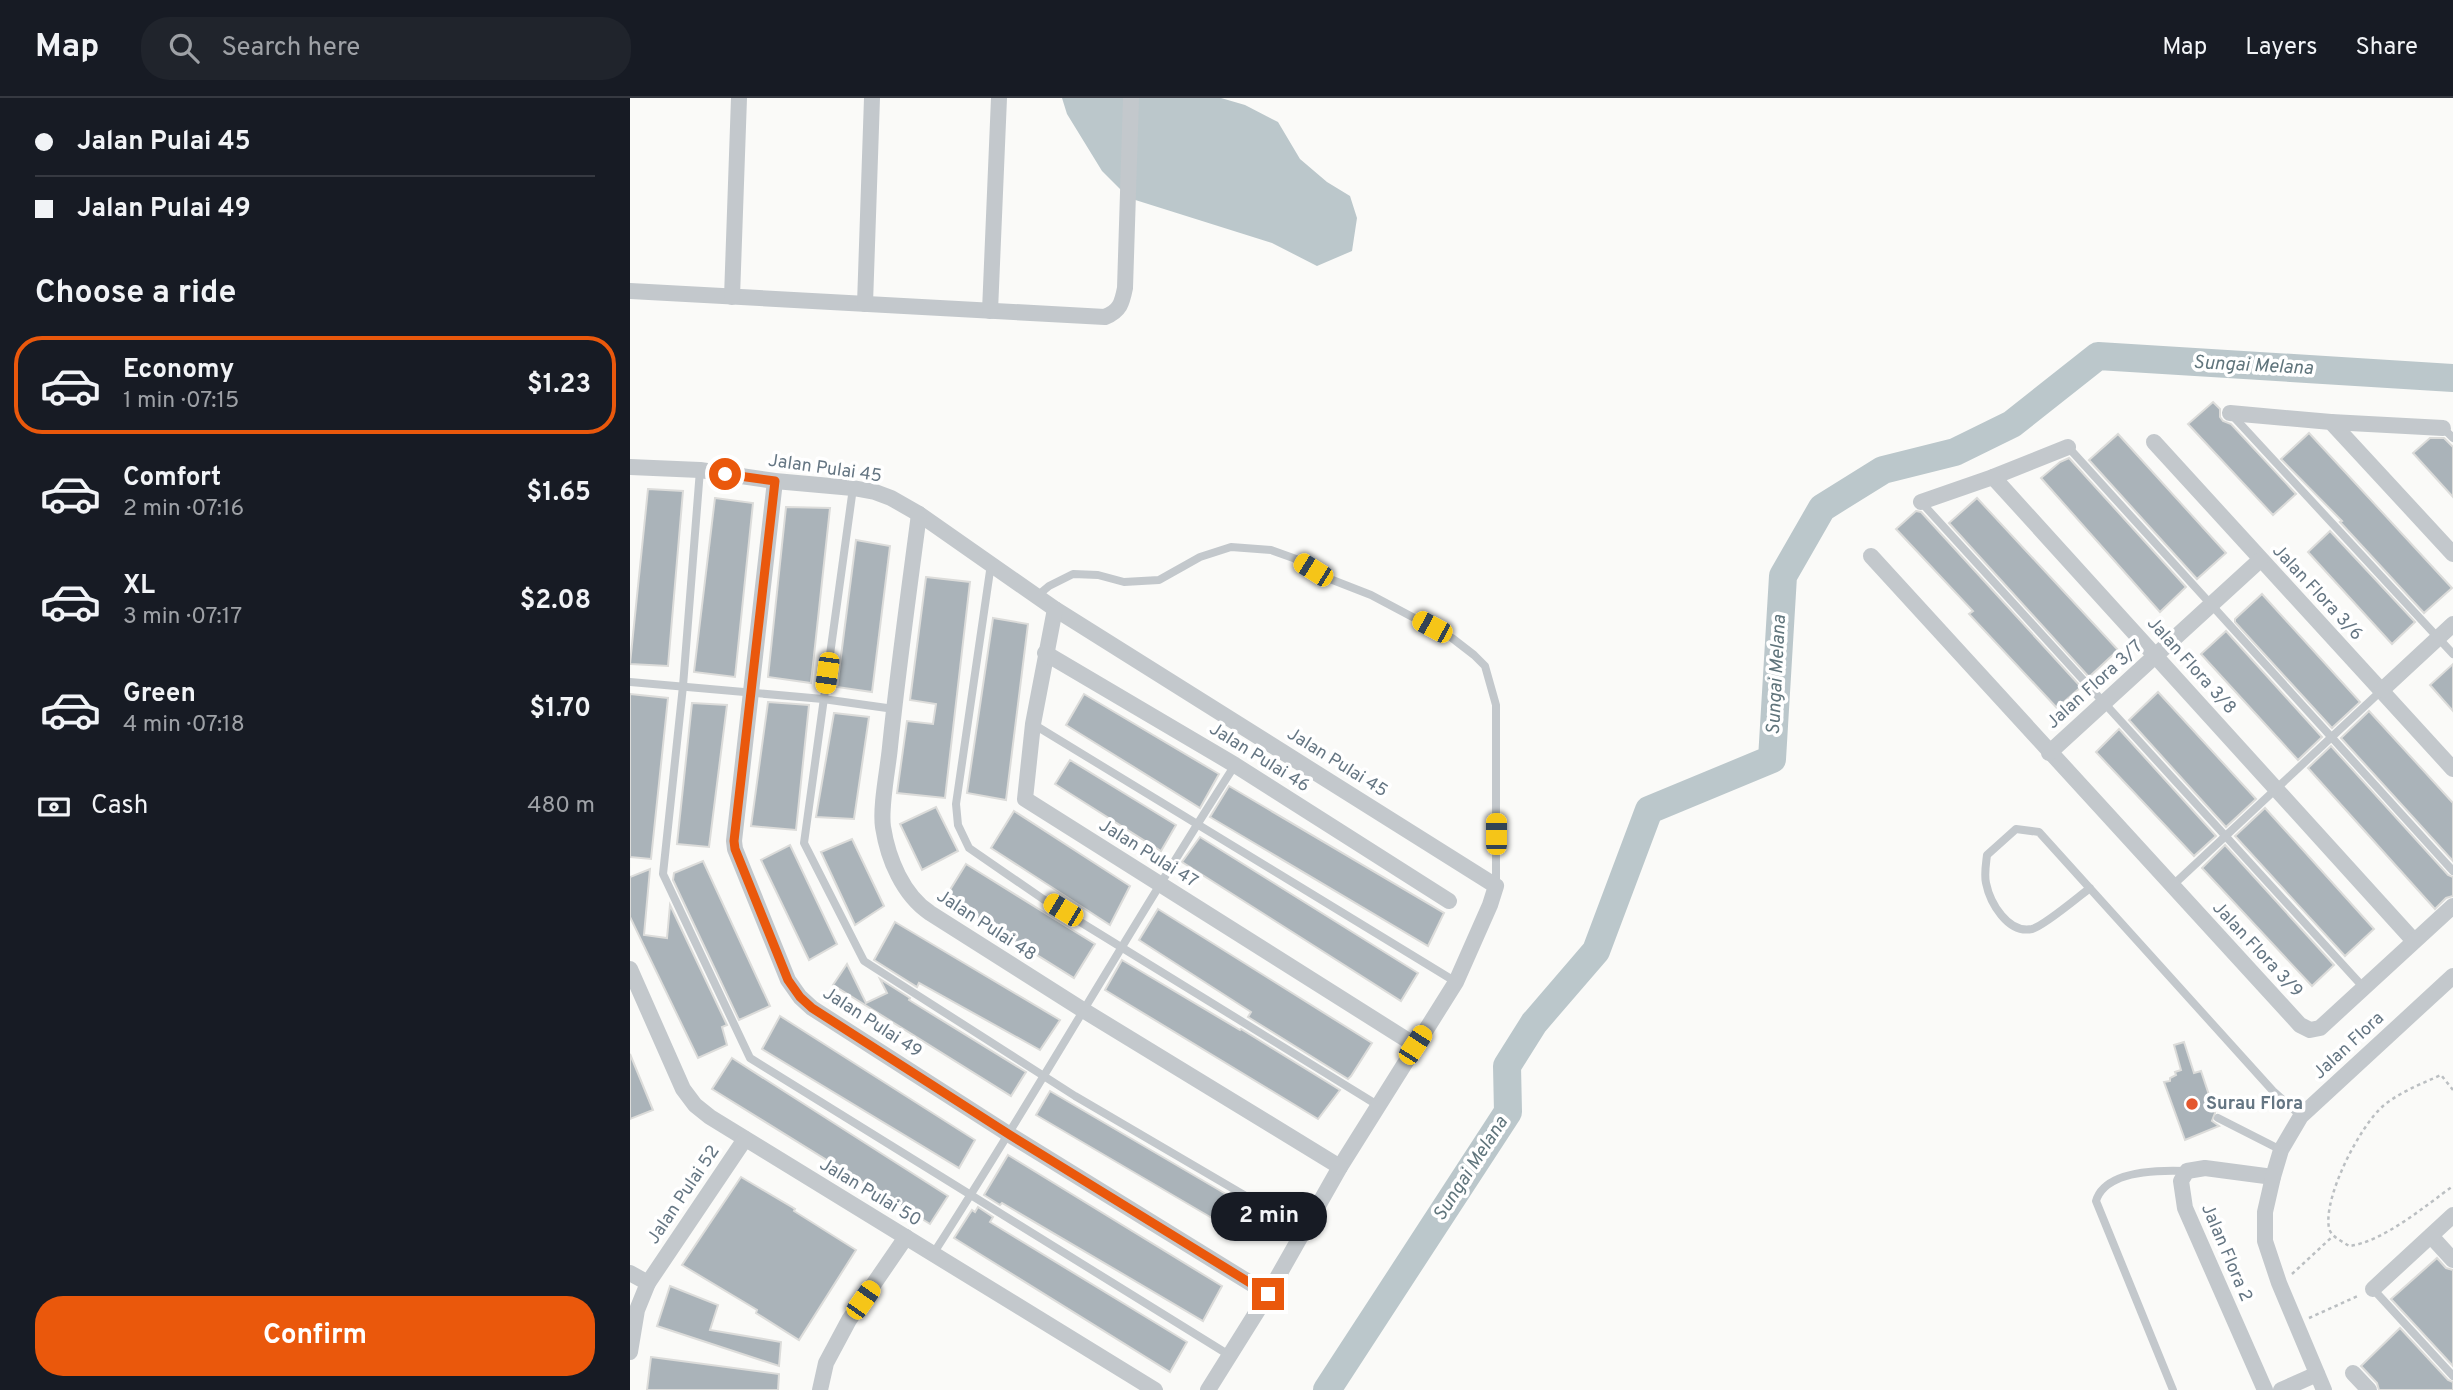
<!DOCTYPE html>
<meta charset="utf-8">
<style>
:root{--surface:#171b24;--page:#20242c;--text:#f1f3f6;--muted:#9ea1a6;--line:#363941;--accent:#ea580c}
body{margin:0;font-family:Overpass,sans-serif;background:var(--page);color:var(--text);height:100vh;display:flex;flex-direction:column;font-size:26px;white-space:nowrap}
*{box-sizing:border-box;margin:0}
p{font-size:23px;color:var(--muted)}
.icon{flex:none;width:38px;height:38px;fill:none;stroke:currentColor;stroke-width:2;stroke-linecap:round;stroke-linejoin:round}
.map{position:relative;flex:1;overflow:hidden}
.panel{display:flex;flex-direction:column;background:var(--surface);width:630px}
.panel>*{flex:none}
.top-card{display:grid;align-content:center;height:154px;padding:0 35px;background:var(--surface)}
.end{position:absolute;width:32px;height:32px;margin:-16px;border:9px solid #ea580c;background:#fff;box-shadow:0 0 0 4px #fff}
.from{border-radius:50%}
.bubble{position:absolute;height:49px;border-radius:24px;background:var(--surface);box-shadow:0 2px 5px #0004;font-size:23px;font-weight:700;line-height:49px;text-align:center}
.car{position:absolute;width:21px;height:42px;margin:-21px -10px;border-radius:9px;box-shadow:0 0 5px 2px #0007;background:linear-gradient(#f5c518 24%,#345 0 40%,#f5c518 0 76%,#345 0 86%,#f5c518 0)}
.top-card b{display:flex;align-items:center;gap:24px;height:66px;font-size:26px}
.top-card b+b{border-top:2px solid var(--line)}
.top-card i{width:18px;height:18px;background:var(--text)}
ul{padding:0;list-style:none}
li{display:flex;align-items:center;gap:21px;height:98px;margin:0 14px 10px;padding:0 21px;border:4px solid transparent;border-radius:28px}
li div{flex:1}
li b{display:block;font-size:26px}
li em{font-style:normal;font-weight:700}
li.active{border-color:var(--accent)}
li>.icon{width:63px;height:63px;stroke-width:1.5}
h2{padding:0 35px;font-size:32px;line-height:84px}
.pay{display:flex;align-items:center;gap:18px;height:77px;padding:0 35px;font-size:26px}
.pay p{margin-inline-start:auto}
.action{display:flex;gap:14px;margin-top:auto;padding:14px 35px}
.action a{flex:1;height:80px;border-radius:28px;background:var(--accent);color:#fff;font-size:28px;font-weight:700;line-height:80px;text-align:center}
header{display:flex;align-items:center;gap:42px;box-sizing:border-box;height:98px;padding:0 35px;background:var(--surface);border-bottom:2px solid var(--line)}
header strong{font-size:33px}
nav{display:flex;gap:38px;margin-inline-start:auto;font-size:24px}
.search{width:490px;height:63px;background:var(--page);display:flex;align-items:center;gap:18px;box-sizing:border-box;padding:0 24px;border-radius:28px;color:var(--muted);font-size:26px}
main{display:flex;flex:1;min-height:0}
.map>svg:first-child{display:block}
.water{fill:#bbc7cb}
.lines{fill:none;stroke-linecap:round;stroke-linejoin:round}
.river{stroke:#bbc7cb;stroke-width:28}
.building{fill:#aab3b9;stroke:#dcdcda;stroke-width:2}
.path{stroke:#bbbfc2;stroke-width:2.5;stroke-dasharray:3.5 3.5;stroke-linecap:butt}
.lane{stroke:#c3c8cc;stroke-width:8}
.street{stroke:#c3c8cc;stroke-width:16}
.route{stroke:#ea580c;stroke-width:9}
.poi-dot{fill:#e4572e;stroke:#fff;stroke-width:2.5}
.labels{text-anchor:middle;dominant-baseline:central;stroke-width:7;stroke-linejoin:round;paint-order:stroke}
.street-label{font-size:18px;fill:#657683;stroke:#fff}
.poi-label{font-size:18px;font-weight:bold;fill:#657683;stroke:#fff;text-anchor:start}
.water-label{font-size:19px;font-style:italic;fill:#60757c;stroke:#fff}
</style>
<header>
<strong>Map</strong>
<div class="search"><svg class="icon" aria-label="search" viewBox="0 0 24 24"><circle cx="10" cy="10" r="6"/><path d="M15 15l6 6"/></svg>Search here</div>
<nav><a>Map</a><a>Layers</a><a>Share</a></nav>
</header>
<main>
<section class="panel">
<div class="top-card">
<b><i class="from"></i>Jalan Pulai 45</b>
<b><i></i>Jalan Pulai 49</b>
</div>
<h2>Choose a ride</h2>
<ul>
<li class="active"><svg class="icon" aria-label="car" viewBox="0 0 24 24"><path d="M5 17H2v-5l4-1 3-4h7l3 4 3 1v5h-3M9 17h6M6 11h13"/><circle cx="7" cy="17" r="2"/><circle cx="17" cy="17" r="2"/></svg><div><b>Economy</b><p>1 min · 07:15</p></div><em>$1.23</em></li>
<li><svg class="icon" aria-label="car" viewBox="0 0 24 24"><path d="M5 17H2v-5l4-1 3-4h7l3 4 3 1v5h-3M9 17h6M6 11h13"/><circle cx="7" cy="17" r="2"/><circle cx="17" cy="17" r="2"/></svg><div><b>Comfort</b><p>2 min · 07:16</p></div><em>$1.65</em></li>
<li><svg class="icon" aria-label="car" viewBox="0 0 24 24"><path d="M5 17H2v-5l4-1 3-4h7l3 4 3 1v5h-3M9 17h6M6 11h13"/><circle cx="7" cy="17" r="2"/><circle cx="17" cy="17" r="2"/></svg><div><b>XL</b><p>3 min · 07:17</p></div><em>$2.08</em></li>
<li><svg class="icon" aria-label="car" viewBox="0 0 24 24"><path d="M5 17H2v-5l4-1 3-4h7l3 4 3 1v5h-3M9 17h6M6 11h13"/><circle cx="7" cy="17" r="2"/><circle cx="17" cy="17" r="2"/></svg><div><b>Green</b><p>4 min · 07:18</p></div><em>$1.70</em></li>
</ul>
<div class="pay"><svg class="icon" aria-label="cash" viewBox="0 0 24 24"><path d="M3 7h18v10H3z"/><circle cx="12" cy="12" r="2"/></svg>Cash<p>480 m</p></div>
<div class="action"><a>Confirm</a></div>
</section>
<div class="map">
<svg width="1823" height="1292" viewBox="0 0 1823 1292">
<rect width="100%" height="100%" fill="#fafaf8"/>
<polygon class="water" points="432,0 591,0 615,7 648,24 670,61 697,84 720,98 727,120 722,153 687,168 642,145 499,100 472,73 437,16"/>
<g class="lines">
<polyline class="river" points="697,1292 878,1014 877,968 904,925 966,853 1019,712 1142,661 1153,478 1192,410 1253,372 1325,354 1382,326 1468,258 1823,280"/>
</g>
<g class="building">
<polygon points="1583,304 1590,311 1590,319 1593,323 1601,326 1666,396 1643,417 1558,326"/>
<polygon points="1679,335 1822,490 1794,515 1710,424 1712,423 1651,361"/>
<polygon points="1488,336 1596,455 1567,481 1459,362"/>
<polygon points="1800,340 1814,340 1823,349 1823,399 1783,355"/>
<polygon points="1439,360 1556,489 1530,514 1411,380 1430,364"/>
<polygon points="18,391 53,393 38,568 0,566"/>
<polygon points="85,400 123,405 105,579 64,574"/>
<polygon points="1347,400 1488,552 1459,579 1319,425"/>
<polygon points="156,409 200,410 181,585 138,579"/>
<polygon points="1286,413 1291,414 1451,589 1427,610 1339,516 1343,513 1266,431"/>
<polygon points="1700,433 1785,524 1762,546 1678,454"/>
<polygon points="226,442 260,448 242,594 207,589"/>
<polygon points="296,479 340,484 315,700 267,695 277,623 303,626 306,606 280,602"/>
<polygon points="1632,496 1730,604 1702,630 1605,524 1605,521"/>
<polygon points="363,520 398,526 376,702 337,695"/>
<polygon points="1596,533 1692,639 1668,662 1571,556"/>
<polygon points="1823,566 1823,613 1800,587"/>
<polygon points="1528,594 1626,701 1596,729 1499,622"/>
<polygon points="0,596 38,600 21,761 0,759"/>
<polygon points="454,596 589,676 570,710 436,627"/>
<polygon points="138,604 179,607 166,732 121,728"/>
<polygon points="62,605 97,607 79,749 47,746"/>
<polygon points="1739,613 1823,705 1823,763 1711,640"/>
<polygon points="204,615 239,619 224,721 186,719"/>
<polygon points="1489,631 1586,738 1564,758 1466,654"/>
<polygon points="1701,648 1818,777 1823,779 1823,798 1816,800 1805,811 1678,670"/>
<polygon points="440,662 546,727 531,753 425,686"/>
<polygon points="599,688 814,815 798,848 580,719"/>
<polygon points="306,709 328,753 292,772 270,726"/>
<polygon points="1635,710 1744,831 1715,858 1605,738"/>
<polygon points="384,713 500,788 480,827 361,750"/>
<polygon points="570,739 788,875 771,903 552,764"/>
<polygon points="222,741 254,808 225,827 191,754"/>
<polygon points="160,747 207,846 179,862 131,762"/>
<polygon points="1595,747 1704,867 1682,888 1572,770"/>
<polygon points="73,763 140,908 109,922 43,782 44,775"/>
<polygon points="336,766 465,846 444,880 315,800"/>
<polygon points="20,771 14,837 37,840 40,807 97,927 92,929 97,947 68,960 0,819 0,779"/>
<polygon points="528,811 742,945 721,978 718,981 618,919 621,914 509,842"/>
<polygon points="265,824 430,922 410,952 289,885 287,889 244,862"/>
<polygon points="492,862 610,932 611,931 710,992 688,1021 475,892"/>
<polygon points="217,866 236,905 257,895 250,881 280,900 279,902 396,974 381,998 203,887"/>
<polygon points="150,918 345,1042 329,1070 132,951"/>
<polygon points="1554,944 1564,975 1571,973 1585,1015 1582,1023 1589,1028 1555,1042 1534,984 1540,983 1540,980 1546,977 1545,974 1551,972 1544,947"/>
<polygon points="0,956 23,1012 0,1021"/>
<polygon points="102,960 318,1098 300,1126 82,991"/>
<polygon points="420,993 630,1116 616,1140 406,1017"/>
<polygon points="378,1057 592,1188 573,1223 372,1105 370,1107 354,1097"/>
<polygon points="111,1079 165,1111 164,1113 226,1152 169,1242 126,1215 127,1212 52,1167"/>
<polygon points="348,1109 363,1119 360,1124 557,1244 540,1274 324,1140 342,1112 345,1114"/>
<polygon points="1807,1160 1816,1170 1823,1172 1823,1268 1761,1201"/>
<polygon points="40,1188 88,1207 80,1232 151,1244 149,1268 27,1228"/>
<polygon points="1770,1230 1818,1282 1823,1284 1823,1292 1749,1292 1747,1285 1731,1268"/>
<polygon points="21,1259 149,1276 148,1292 17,1292"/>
</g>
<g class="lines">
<g class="path">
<path d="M1823,992L1811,977C1791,986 1770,994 1753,1008C1730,1028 1693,1099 1699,1130C1701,1139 1712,1143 1719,1148C1753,1144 1795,1108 1823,1088"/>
<polyline points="1662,1176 1703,1138"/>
<polyline points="1679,1220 1730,1197"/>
</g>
<g class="lane">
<polyline points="1602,317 1823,556"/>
<polyline points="1813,330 1823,340"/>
<polyline points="1438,349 1823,773"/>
<polyline points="70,372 53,588 33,776 120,960 599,1257"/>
<polyline points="223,390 174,745 234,863 445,998 674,1132"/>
<polyline points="1291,404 1734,890"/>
<polyline points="361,466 326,706 328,727 339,750 413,801 749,1008"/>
<polyline points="407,498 419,488 443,476 468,477 494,484 529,482 570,459 601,449 641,452 666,461 700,481 741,497 822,540 844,557 855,568 866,607 866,786"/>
<polyline points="0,584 193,601 264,611"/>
<polyline points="403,626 826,884"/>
<polyline points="1542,788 1752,592"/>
<path d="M1460,790C1448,799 1414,828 1402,831C1378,836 1360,805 1356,785C1354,776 1356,766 1357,757L1386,731L1409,734L1643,993L1671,1018"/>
<polyline points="1588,1020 1651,1052"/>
<path d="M303,1156C407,995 501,828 605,667"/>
<polyline points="1743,1191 1823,1278"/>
<path d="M1543,1292L1466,1103C1475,1072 1530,1072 1556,1073"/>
</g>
<g class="street">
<path d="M0,193L475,219C490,213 492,205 495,190L501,0"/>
<polyline points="102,199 109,0"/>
<polyline points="235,206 242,0"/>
<polyline points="360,213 369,0"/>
<polyline points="1600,315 1701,324 1823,456"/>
<polyline points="1701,324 1813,330"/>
<polyline points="1524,344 1823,671"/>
<polyline points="1438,349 1363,379 1784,843"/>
<polyline points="0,369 70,372 145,383 223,390 245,394 261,400 289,416 425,511 866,788 860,807 826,884 710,1069 638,1196 578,1292"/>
<polyline points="145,383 104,743 105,751 158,882 170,899 182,910 380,1037 638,1196"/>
<polyline points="1291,404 1363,379"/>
<path d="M289,416C279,493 268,571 260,649C258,671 250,708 253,729C258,761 273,797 300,815L453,912L710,1069"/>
<polyline points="1241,458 1670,927 1680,932 1690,930 1823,808"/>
<polyline points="425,511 403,626 395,701 785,947"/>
<polyline points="415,555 605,667 819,803"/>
<polyline points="1752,592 1823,526"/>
<polyline points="1419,655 1630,462"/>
<polyline points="0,871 53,991 65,1007 80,1019 525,1292"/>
<polyline points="1801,1138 1823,1162"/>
<polyline points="0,1175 18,1185"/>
<polyline points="1743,1191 1823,1117"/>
<polyline points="0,1254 7,1212 18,1185 115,1041"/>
<polyline points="1723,1275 1739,1292"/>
<polyline points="190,1292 196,1265 219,1222 276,1139"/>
<polyline points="1635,1292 1555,1110 1551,1083 1557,1073 1575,1070 1643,1079"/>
<polyline points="1651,1292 1687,1276"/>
<polyline points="1694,1292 1649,1185 1635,1143 1635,1114 1643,1079 1651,1052 1671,1018 1823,878"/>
</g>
</g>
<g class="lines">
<polyline class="route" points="95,376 145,383 104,743 105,751 158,882 170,899 182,910 380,1037 638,1196"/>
</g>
<circle class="poi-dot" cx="1562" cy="1006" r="7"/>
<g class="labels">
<g class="street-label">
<text transform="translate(195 371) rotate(8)">Jalan Pulai 45</text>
<text transform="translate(1687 495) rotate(47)">Jalan Flora 3/6</text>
<text transform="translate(1561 568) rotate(48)">Jalan Flora 3/8</text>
<text transform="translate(1465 587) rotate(-42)">Jalan Flora 3/7</text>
<text transform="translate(629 660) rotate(32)">Jalan Pulai 46</text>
<text transform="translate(707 665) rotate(32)">Jalan Pulai 45</text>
<text transform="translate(518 756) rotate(32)">Jalan Pulai 47</text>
<text transform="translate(356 828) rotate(33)">Jalan Pulai 48</text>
<text transform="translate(1627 852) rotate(47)">Jalan Flora 3/9</text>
<text transform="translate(242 925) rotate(33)">Jalan Pulai 49</text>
<text transform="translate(1719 948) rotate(-43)">Jalan Flora</text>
<text transform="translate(240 1095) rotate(31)">Jalan Pulai 50</text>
<text transform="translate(54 1097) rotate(-56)">Jalan Pulai 52</text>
<text transform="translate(1596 1155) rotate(67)">Jalan Flora 2</text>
</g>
<g class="poi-label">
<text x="1576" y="1006">Surau Flora</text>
</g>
<g class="water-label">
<text transform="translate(1623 268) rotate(3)">Sungai Melana</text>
<text transform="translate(1147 577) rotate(-87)">Sungai Melana</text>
<text transform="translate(841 1071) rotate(-57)">Sungai Melana</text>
</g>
</g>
</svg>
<i class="end from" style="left:95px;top:376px"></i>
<i class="end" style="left:638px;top:1196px"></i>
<div class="bubble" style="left:581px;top:1094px;width:116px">2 min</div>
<i class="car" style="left:683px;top:472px;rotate:302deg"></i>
<i class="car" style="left:802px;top:529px;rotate:298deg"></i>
<i class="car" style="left:197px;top:575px;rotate:188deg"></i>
<i class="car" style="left:866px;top:736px;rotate:0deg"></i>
<i class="car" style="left:433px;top:812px;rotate:301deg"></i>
<i class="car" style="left:785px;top:947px;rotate:33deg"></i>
<i class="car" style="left:233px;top:1202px;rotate:35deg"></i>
</div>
</main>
